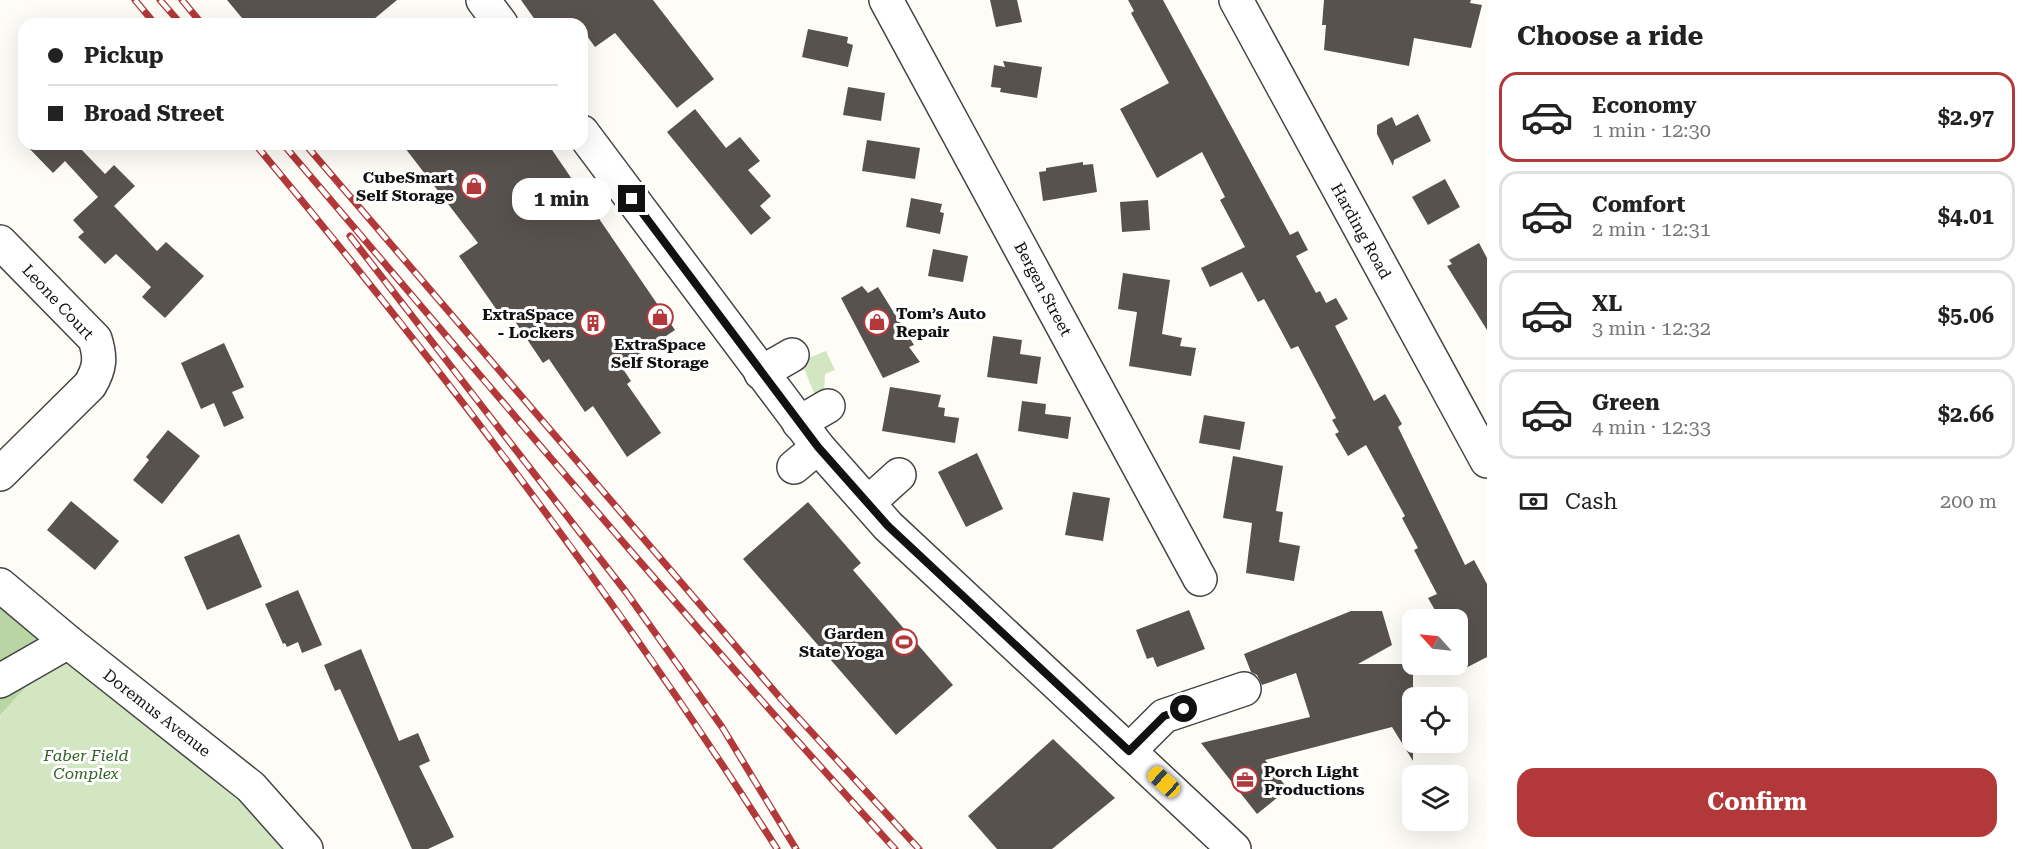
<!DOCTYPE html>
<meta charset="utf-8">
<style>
:root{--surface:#fff;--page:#f2f2f2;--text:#222;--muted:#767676;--line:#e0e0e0;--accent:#b23839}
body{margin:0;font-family:"Roboto Serif",serif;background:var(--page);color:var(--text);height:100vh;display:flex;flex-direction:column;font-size:22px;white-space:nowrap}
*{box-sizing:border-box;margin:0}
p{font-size:20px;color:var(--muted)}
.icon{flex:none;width:33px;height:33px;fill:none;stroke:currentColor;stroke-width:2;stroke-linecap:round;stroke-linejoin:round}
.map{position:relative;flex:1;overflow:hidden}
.drawer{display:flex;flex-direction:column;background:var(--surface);width:540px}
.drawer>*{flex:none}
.guide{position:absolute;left:18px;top:18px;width:570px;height:132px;border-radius:18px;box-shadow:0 6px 24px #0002;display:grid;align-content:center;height:132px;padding:0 30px;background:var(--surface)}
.needle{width:39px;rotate:297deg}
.fabs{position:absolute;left:1402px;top:609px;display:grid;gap:12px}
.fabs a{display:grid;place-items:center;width:66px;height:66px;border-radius:12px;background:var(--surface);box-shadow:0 6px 24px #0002;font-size:30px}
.end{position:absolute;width:27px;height:27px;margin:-14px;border:8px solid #111;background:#fff;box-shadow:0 0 0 3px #fff}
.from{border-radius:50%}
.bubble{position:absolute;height:42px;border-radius:18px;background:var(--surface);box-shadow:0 6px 24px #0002;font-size:20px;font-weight:700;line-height:42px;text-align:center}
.car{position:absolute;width:18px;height:36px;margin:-18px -9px;border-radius:8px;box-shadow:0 0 4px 2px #0007;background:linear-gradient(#f5c518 24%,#345 0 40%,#f5c518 0 76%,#345 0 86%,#f5c518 0)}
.guide b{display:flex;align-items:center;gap:21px;height:57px;font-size:22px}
.guide b+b{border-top:2px solid var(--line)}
.guide i{width:15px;height:15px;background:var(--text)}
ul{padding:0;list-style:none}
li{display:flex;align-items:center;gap:18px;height:90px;margin:0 12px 9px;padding:0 18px;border:3px solid var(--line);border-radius:18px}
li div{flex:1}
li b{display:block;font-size:22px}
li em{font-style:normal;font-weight:700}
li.on{border-color:var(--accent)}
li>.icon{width:54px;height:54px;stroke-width:1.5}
h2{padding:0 30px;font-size:27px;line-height:72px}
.pay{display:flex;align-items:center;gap:15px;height:66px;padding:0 30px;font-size:22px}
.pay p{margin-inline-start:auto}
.primary-button{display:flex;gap:12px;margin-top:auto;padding:12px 30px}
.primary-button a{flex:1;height:69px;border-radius:18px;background:var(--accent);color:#fff;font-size:24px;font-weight:700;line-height:69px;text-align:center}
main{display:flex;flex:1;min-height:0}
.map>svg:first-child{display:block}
.green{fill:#d3e6c2}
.forest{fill:#b8d5a3}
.building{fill:#58524e}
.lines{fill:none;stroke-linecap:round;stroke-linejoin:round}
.minor-casing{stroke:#444;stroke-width:36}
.minor{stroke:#fff;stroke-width:33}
.rail-casing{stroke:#b23839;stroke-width:7}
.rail{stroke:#fff;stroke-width:4.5;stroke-dasharray:14;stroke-linecap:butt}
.route{stroke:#111;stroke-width:8}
.labels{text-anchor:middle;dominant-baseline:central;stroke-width:6;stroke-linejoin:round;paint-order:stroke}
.poi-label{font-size:16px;font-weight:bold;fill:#111;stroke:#fff;text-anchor:end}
.street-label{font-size:16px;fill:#111;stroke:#fff}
.park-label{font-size:16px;font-style:italic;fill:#326227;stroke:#fff}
</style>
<main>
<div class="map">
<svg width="1487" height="849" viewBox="0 0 1487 849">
<rect width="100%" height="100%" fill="#fefcf6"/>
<g class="green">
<polygon points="826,351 835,370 825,374 824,393 814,393 801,361"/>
<polygon points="68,642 306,849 0,849 0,715"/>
</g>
<polygon class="forest" points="0,585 68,642 0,715"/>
<g class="building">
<polygon points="227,0 397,0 368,24 247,24"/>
<polygon points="521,0 653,0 714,79 677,108 615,33 595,47 582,29 582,24 538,24"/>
<polygon points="990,0 1017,0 1022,22 996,27"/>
<polygon points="1128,0 1163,0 1290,235 1298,231 1308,250 1296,256 1316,293 1320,291 1326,303 1336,298 1348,319 1335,326 1374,401 1385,394 1402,424 1398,427 1465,565 1474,560 1487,584 1487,657 1458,672 1458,609 1440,619 1428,598 1437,594 1414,550 1418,548 1402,518 1405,516 1366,445 1348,456 1335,434 1339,432 1332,420 1336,418 1298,346 1291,349 1264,299 1258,302 1242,272 1210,287 1201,268 1245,247 1220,200 1225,197 1202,152 1157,178 1120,109 1169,83 1131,13 1134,11"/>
<polygon points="1324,0 1471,0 1470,3 1482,5 1471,48 1414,38 1409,66 1324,50 1326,25 1322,25"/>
<polygon points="808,29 848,37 847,43 853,45 848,67 802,57"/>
<polygon points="1003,61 1042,67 1037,98 1000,92 1001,88 991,87 994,65 1005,67"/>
<polygon points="848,87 885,93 881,121 843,115"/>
<polygon points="695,109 726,148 740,137 760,161 748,170 771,196 760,206 771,218 751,235 667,132"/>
<polygon points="1418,114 1431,141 1394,160 1393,166 1377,134 1377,125 1392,117 1396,126"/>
<polygon points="867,140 920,148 915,179 862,171"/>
<polygon points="25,144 83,144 79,147 105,174 114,165 135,186 114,206 157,251 166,242 204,276 165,318 142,297 151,287 116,254 105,264 78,237 84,232 73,220 98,197 65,161 53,173"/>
<polygon points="402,144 548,144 675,330 621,366 631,381 627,384 661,433 627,457 593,406 585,412 549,359 543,363 508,311 501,316 459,256 478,243"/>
<polygon points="1083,162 1083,165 1093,164 1097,192 1043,201 1039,172 1046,171 1046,168"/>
<polygon points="1445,179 1460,207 1428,225 1412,197"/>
<polygon points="911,198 942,204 940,212 944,213 940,234 906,227"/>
<polygon points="1148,200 1150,230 1122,232 1120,202"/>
<polygon points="1479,243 1487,258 1487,330 1447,266 1452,264 1449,260"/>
<polygon points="933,249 968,256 963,282 928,276"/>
<polygon points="1123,273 1170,280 1162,334 1182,338 1180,346 1196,348 1191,376 1129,366 1137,312 1118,309"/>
<polygon points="862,286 868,293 878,287 914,345 909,347 920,362 883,378 841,298"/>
<polygon points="993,336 1022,340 1020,354 1041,357 1037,384 987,377"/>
<polygon points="224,343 244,387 232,392 244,418 224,427 214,403 201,409 181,363"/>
<polygon points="890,387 941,395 938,407 945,408 944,416 959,418 955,443 882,431"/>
<polygon points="1022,401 1046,404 1045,414 1071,417 1068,439 1018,431"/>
<polygon points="1204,415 1245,422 1240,450 1199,443"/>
<polygon points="168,430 200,456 162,504 133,480 149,460 146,457"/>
<polygon points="977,453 1003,509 966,527 938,472"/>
<polygon points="1233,456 1283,466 1276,511 1283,512 1279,542 1300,546 1294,581 1246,573 1252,523 1223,518"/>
<polygon points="1073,492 1110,498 1103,541 1065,535"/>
<polygon points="71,501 119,541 95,570 47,530"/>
<polygon points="808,502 861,563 853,570 953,685 896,735 743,559"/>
<polygon points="239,534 262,587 207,610 184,557"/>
<polygon points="298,590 322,645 302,653 298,642 287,647 285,643 283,644 265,604"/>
<polygon points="1189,610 1205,649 1157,667 1153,657 1147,659 1136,630"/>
<polygon points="1351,611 1382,611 1392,645 1358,664 1413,664 1413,761 1392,727 1265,760 1288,789 1257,814 1201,743 1310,717 1296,673 1262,685 1257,675 1251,672 1244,654"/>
<polygon points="361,649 399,741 418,733 430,761 419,766 454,837 428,849 412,849 340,689 335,691 324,665"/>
<polygon points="1053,739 1115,798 1052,849 997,849 968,816"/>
</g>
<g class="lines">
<g class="minor-casing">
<g id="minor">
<polyline points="483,0 501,24"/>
<polyline points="886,0 1200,579"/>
<polyline points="1236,0 1487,461"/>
<polyline points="582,132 818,447 888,526 1234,849"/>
<path d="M0,242L95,339C101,358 100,368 90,385L0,474"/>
<polyline points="761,373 792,355"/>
<polyline points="799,423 828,406"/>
<polyline points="794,467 818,447"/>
<polyline points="868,503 899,475"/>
<polyline points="0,585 68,642 251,787 306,849"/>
<polyline points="0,681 68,642"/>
<polyline points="1129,751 1164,716 1244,689"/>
</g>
</g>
<use href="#minor" class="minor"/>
<g class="rail-casing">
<g id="rail">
<polyline points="135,0 155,24"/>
<polyline points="160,0 181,24"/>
<polyline points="182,0 202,24"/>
<path d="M255,144C443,369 620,602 777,849"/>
<path d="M283,144C485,381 685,619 895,849"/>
<polyline points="305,144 782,700 919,849"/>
<polyline points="350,236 626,592 722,727 796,849"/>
</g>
</g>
<use href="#rail" class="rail"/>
</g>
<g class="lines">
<polyline class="route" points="632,199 818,447 888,526 1129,751 1164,716 1184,709"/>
</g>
<defs>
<g id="shop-ring" transform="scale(1.35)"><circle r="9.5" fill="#fff" stroke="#b23839" stroke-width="1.5"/><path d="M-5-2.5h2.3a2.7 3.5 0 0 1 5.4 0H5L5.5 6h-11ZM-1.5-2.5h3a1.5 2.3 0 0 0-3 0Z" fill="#b23839"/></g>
<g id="building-ring" transform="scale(1.35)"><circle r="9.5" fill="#fff" stroke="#b23839" stroke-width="1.5"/><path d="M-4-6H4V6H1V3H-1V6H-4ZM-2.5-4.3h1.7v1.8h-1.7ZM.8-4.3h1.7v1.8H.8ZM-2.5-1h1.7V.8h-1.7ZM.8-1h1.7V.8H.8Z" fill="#b23839"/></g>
<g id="stadium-ring" transform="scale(1.35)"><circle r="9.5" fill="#fff" stroke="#b23839" stroke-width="1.5"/><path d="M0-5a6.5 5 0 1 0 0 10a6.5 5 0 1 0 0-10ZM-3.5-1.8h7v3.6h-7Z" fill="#b23839"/></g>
<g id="office-ring" transform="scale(1.35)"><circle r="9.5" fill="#fff" stroke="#b23839" stroke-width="1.5"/><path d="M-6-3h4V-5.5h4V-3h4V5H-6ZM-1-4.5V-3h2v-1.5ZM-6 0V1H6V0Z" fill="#b23839"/></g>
</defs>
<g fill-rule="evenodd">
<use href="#shop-ring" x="474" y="186"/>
<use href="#shop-ring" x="660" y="317"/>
<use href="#shop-ring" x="877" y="322"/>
<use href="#building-ring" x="593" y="323"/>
<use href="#stadium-ring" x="904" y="642"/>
<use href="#office-ring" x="1245" y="780"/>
</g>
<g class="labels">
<g class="poi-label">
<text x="454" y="177">CubeSmart<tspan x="454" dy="18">Self Storage</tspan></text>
<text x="896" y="313" text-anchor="start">Tom’s Auto<tspan x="896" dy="18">Repair</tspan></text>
<text x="574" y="314">ExtraSpace<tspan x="574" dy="18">- Lockers</tspan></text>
<text x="660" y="344" text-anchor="middle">ExtraSpace<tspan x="660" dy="18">Self Storage</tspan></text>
<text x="884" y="633">Garden<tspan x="884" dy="18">State Yoga</tspan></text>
<text x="1264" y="771" text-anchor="start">Porch Light<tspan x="1264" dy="18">Productions</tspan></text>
</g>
<g class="street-label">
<text transform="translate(1361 231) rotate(61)">Harding Road</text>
<text transform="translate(1043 289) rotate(62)">Bergen Street</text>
<text transform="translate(58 302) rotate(47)">Leone Court</text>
<text transform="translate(157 713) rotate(38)">Doremus Avenue</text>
</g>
<g class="park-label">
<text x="86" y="755">Faber Field<tspan x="86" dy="18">Complex</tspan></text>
</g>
</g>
</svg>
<div class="fabs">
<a><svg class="needle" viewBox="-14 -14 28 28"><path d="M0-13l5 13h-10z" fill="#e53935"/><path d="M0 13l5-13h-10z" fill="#767676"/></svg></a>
<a><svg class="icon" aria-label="locate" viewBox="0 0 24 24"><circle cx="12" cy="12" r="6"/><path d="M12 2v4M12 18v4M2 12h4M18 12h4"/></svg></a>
<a><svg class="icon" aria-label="layers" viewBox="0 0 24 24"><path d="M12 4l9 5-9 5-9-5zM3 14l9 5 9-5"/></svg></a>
</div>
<i class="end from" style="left:1184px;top:709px"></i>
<i class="end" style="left:632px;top:199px"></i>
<div class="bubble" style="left:512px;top:178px;width:99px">1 min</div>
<i class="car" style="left:1164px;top:782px;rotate:312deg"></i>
<div class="guide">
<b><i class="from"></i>Pickup</b>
<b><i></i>Broad Street</b>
</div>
</div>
<section class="drawer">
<h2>Choose a ride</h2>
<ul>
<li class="on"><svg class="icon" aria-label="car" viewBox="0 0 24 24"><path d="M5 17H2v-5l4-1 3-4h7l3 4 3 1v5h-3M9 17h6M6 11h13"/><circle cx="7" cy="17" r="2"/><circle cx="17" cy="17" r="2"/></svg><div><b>Economy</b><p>1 min · 12:30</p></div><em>$2.97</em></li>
<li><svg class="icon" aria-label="car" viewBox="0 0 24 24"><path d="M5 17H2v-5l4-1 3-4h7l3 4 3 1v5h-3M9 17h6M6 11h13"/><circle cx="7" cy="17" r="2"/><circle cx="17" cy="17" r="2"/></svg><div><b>Comfort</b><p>2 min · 12:31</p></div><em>$4.01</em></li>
<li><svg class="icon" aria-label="car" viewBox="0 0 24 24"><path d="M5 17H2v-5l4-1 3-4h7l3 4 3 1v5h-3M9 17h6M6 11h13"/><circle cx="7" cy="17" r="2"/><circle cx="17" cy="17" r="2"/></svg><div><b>XL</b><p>3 min · 12:32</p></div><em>$5.06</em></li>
<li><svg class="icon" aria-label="car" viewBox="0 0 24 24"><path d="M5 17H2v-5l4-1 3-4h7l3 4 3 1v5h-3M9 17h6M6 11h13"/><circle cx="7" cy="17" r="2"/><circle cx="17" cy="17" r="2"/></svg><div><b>Green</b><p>4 min · 12:33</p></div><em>$2.66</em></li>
</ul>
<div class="pay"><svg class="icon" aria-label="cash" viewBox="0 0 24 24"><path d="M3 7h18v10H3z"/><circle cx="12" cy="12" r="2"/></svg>Cash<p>200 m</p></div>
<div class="primary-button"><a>Confirm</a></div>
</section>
</main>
